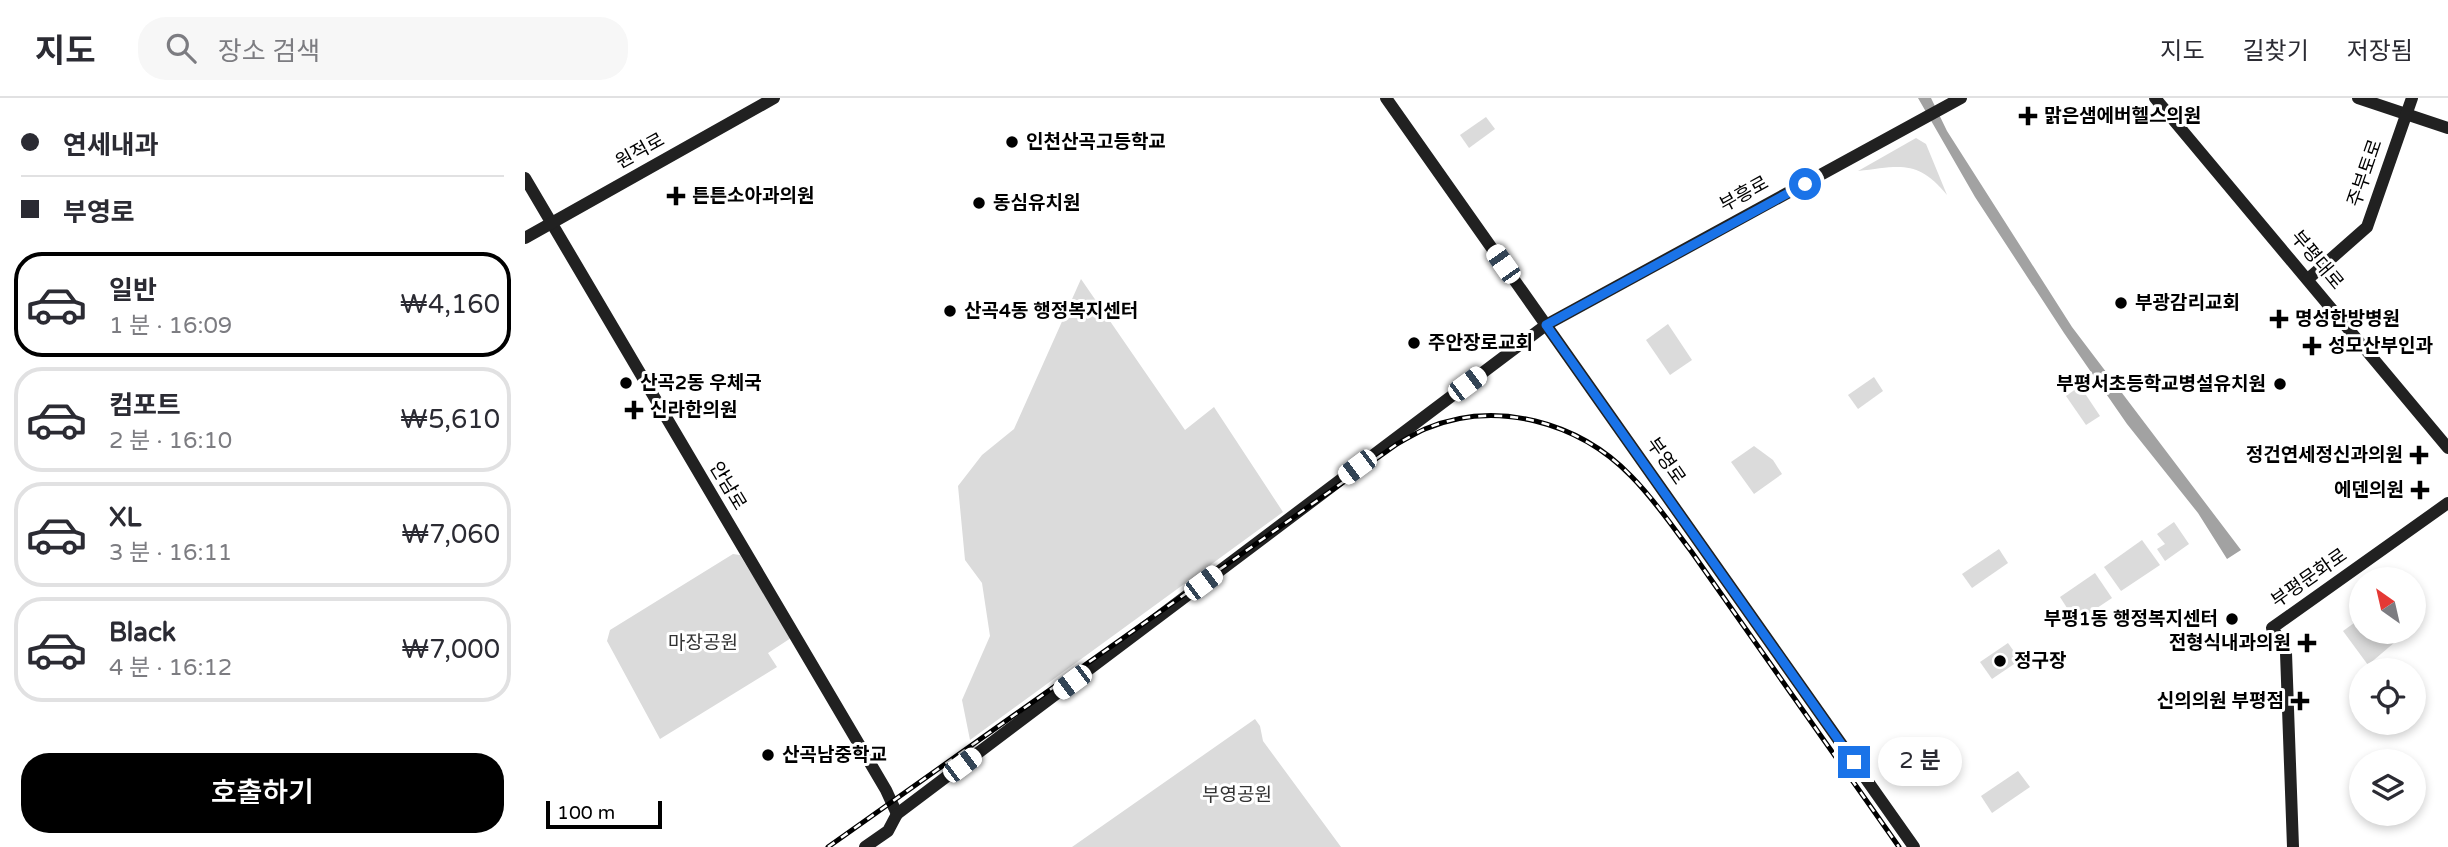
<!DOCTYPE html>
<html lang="ko">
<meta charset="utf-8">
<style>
:root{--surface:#fff;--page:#f7f7f7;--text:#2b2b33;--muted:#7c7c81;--line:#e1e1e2;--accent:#000}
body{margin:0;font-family:"Varela Round","Noto Sans KR",sans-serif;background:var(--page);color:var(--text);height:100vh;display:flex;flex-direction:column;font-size:26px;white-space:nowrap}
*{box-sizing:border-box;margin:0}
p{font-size:23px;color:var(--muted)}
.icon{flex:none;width:38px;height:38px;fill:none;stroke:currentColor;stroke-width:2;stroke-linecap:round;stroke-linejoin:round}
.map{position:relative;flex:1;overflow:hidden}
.drawer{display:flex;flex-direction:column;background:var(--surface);width:525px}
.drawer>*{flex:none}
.guide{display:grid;align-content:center;height:154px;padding:0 21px;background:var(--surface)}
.needle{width:46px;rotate:326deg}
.buttons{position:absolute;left:1824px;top:469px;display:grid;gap:14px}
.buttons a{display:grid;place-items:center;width:77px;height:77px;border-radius:50%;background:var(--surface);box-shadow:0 4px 10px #0003;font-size:35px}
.scale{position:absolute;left:21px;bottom:18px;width:116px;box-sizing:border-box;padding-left:7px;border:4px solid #000;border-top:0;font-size:19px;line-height:24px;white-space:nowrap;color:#000;-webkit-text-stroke:5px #fff;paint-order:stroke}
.end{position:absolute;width:32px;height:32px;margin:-16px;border:9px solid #1a73e8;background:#fff;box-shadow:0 0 0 4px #fff}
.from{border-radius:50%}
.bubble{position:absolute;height:49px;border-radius:24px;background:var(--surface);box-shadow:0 4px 10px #0003;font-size:23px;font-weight:600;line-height:49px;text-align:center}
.car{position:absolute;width:21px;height:42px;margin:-21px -10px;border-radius:9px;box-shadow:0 0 5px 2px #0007;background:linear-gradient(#fff 24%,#345 0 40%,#fff 0 76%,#345 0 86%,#fff 0)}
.guide b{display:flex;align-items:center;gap:24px;height:66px;font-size:26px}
.guide b+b{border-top:2px solid var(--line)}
.guide i{width:18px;height:18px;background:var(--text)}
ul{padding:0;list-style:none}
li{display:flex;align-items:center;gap:21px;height:105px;margin:0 14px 10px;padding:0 7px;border:4px solid var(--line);border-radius:28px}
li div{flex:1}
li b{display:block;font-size:26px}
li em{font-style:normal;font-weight:600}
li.current{border-color:var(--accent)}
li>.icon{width:63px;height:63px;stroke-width:1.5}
.cta{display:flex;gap:14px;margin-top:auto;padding:14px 21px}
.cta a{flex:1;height:80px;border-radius:28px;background:var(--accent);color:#fff;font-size:28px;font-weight:600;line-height:80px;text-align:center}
header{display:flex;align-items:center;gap:42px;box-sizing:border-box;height:98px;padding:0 35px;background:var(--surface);border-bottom:2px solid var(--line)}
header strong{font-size:33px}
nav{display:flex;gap:38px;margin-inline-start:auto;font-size:24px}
.search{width:490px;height:63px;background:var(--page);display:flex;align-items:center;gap:18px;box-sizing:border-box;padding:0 24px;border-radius:28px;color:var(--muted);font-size:26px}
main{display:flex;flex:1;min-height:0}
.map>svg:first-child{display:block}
.green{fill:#dbdbdb}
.water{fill:#a2a2a2}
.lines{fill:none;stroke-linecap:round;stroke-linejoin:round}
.secondary{stroke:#212121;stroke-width:12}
.rail-casing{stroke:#000;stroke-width:5}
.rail{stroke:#fff;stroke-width:2.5;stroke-dasharray:8;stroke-linecap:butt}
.route{stroke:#1a73e8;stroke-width:9}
.poi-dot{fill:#000;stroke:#fff;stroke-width:2.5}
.labels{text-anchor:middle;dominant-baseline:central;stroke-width:6;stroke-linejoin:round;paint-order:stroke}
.poi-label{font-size:19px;font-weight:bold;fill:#000;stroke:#fff;text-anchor:start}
.street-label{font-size:19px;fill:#000;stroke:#fff}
.park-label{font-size:19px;fill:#323232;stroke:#fff}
</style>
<header>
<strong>지도</strong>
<div class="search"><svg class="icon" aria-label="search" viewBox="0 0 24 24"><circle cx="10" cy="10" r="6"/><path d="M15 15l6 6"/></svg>장소 검색</div>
<nav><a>지도</a><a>길찾기</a><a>저장됨</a></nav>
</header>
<main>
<section class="drawer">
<div class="guide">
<b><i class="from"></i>연세내과</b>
<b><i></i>부영로</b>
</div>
<ul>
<li class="current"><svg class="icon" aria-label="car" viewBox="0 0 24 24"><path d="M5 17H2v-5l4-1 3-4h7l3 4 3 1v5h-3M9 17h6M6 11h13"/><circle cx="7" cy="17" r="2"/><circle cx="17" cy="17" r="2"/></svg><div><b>일반</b><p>1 분 · 16:09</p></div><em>₩4,160</em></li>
<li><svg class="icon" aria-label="car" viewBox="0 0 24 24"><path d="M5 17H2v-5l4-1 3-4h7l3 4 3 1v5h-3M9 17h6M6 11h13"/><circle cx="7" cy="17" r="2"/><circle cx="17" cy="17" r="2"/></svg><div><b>컴포트</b><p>2 분 · 16:10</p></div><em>₩5,610</em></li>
<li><svg class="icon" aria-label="car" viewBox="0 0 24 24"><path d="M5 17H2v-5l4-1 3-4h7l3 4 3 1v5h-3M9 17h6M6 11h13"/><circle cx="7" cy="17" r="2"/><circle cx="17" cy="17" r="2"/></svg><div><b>XL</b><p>3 분 · 16:11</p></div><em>₩7,060</em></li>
<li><svg class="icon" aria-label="car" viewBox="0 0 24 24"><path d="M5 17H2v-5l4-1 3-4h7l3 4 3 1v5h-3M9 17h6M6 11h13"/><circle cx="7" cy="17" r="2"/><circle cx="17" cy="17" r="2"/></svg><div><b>Black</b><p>4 분 · 16:12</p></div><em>₩7,000</em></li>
</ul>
<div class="cta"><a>호출하기</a></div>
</section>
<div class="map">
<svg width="1923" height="749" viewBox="0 0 1923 749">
<rect width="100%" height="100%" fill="#fff"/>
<g class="green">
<polygon points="961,19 970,31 944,50 935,37"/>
<path d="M1391,40L1401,46L1422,97C1393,61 1375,68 1333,73Z"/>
<polygon points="556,181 660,332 689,309 758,414 445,642 437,602 465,538 457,485 440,462 433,388 457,357 489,331"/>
<polygon points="1143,226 1167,262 1145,277 1121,242"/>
<polygon points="1349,279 1358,293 1333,311 1323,297"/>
<polygon points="1555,288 1575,318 1561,327 1541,298"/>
<polygon points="1229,348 1248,362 1257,376 1229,396 1206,364"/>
<polygon points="1649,424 1664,446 1640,463 1632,451 1640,446 1632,436"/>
<polygon points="1617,442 1635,467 1596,493 1579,469"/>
<polygon points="1474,451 1483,465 1447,490 1437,476"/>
<polygon points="208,456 215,457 266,540 243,555 252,569 135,641 82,543 85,532"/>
<polygon points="1570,475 1587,500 1551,524 1535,499"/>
<polygon points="1836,520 1836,534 1862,534 1870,544 1843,567 1818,533"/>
<polygon points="1483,545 1495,562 1467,581 1455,564"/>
<polygon points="730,621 735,628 738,643 816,749 547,749"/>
<polygon points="1493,673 1505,689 1467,715 1456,698"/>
</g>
<polygon class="water" points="1393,0 1406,0 1422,33 1547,229 1716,452 1702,461 1673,415 1602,326 1539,235 1450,99"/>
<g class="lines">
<g class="secondary">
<polyline points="861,0 1389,749"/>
<polyline points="1630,0 1923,350"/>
<polyline points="1833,0 1923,30"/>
<polyline points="0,80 361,692 372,716"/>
<polyline points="0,140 249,0"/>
<polyline points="1783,181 1842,129 1887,0"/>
<polyline points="372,716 1021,227 1436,0"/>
<polyline points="340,749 363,733 372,716"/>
<polyline points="1768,749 1761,555 1759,548 1747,530 1923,405"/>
</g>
<g class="rail-casing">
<path id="rail" d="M303,749L872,346C881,341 891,335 900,331C971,301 1054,324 1106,378C1129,401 1147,428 1166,453L1374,749"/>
</g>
<use href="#rail" class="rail"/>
</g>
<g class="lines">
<polyline class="route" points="1280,86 1021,227 1329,664"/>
</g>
<g class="poi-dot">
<path d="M1499.5 7.5h7v7h7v7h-7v7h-7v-7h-7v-7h7z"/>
<circle cx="487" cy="44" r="7"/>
<path d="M147.5 87.5h7v7h7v7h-7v7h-7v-7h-7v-7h7z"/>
<circle cx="454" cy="105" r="7"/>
<circle cx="1596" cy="205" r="7"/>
<circle cx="425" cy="213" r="7"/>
<path d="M1750.5 210.5h7v7h7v7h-7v7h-7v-7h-7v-7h7z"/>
<circle cx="889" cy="245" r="7"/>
<path d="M1783.5 237.5h7v7h7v7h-7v7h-7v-7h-7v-7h7z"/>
<circle cx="101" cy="285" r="7"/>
<circle cx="1755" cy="286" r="7"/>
<path d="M105.5 301.5h7v7h7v7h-7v7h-7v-7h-7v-7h7z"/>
<path d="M1890.5 346.5h7v7h7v7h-7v7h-7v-7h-7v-7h7z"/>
<path d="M1891.5 381.5h7v7h7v7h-7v7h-7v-7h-7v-7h7z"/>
<circle cx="1707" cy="521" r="7"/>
<path d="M1778.5 534.5h7v7h7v7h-7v7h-7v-7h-7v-7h7z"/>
<circle cx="1475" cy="563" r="7"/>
<path d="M1771.5 592.5h7v7h7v7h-7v7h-7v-7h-7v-7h7z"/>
<circle cx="243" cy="657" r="7"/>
</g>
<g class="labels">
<g class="poi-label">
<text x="1519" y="18">맑은샘에버헬스의원</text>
<text x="501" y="44">인천산곡고등학교</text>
<text x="167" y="98">튼튼소아과의원</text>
<text x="468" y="105">동심유치원</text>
<text x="1610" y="205">부광감리교회</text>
<text x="439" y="213">산곡4동 행정복지센터</text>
<text x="1770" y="221">명성한방병원</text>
<text x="903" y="245">주안장로교회</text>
<text x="1803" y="248">성모산부인과</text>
<text x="115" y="285">산곡2동 우체국</text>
<text x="1741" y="286" text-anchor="end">부평서초등학교병설유치원</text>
<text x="125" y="312">신라한의원</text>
<text x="1878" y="357" text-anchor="end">정건연세정신과의원</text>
<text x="1879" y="392" text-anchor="end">에덴의원</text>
<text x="1693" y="521" text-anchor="end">부평1동 행정복지센터</text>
<text x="1766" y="545" text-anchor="end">전형식내과의원</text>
<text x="1489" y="563">정구장</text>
<text x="1759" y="603" text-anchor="end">신의의원 부평점</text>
<text x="257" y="657">산곡남중학교</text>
</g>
<g class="street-label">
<text transform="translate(115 53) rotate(-29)">원적로</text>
<text transform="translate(1840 75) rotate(-71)">주부토로</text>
<text transform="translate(1219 96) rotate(-29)">부흥로</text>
<text transform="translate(1792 162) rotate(50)">부평대로</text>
<text transform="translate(1141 363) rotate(55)">부영로</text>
<text transform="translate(203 388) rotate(59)">안남로</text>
<text transform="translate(1784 480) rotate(-35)">부평문화로</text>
</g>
<g class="park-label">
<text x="178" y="545">마장공원</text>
<text x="712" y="697">부영공원</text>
</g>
</g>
</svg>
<div class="buttons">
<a><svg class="needle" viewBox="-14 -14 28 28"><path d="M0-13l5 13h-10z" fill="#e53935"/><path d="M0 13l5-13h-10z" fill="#7c7c81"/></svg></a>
<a><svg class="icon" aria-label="locate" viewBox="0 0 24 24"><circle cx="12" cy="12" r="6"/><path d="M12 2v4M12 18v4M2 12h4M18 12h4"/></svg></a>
<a><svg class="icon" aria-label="layers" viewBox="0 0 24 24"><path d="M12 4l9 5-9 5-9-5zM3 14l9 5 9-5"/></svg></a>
</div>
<div class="scale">100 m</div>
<i class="end from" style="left:1280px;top:86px"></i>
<i class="end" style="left:1329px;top:664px"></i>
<div class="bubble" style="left:1353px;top:639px;width:84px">2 분</div>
<i class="car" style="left:978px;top:166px;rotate:325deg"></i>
<i class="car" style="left:942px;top:286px;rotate:53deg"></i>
<i class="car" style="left:832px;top:369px;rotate:233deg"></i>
<i class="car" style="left:678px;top:485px;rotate:53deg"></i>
<i class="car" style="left:547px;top:584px;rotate:233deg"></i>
<i class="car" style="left:437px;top:667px;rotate:53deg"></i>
</div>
</main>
